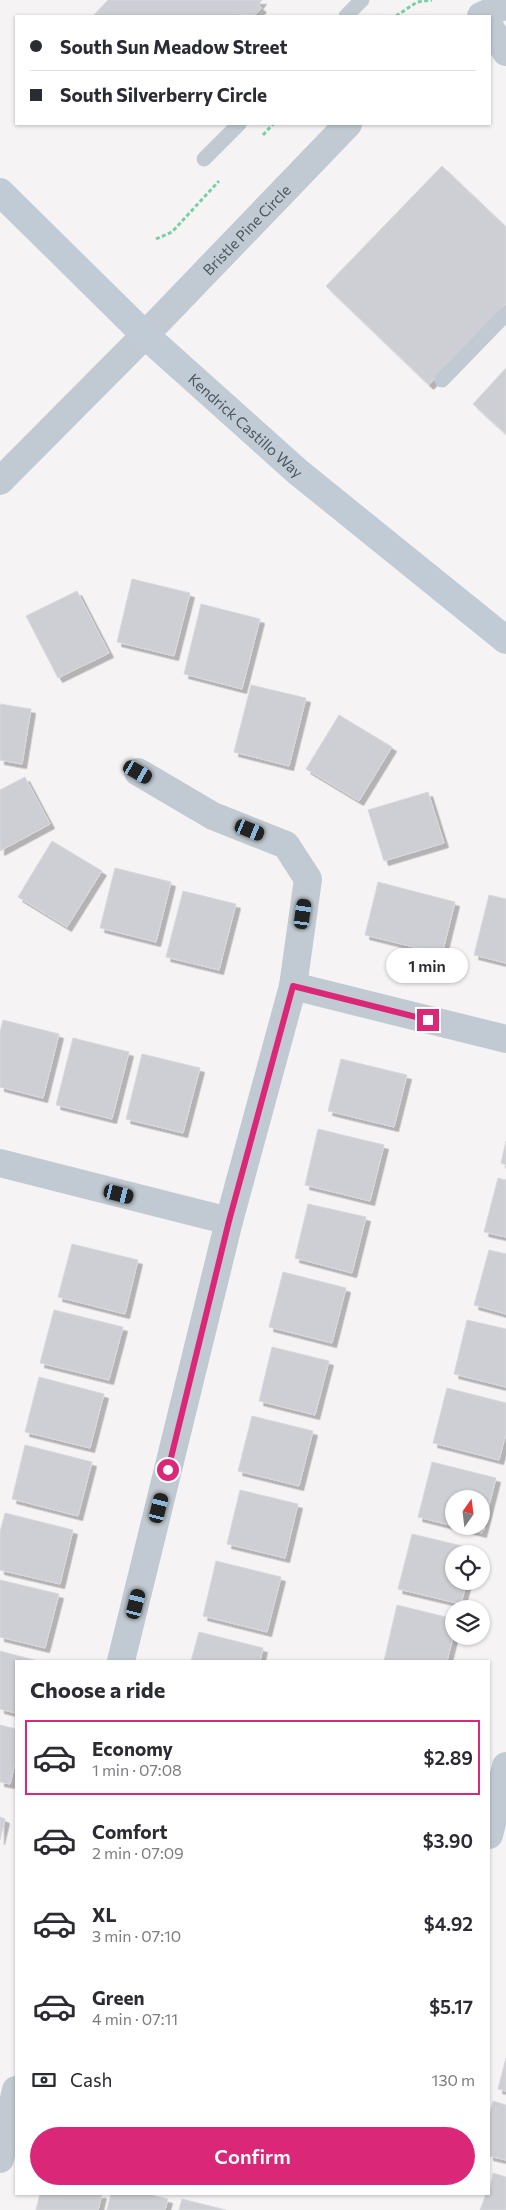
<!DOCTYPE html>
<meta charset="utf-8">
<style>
:root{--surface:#fff;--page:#f2f2f3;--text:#2b2b33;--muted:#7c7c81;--line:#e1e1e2;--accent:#db2777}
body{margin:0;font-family:Commissioner,sans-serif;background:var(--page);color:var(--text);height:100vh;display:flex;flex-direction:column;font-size:19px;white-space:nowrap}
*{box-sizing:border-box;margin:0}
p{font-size:16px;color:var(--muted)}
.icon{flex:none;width:28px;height:28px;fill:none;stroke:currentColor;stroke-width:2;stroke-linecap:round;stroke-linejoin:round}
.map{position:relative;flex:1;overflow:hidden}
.drawer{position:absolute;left:15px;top:1660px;width:475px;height:535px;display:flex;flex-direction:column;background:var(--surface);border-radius:0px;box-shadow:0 1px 4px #0004}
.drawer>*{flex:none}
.hud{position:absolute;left:15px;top:15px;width:476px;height:110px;border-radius:0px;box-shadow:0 1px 4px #0004;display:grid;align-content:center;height:110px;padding:0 15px;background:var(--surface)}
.needle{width:32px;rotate:14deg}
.controls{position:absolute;left:445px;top:1490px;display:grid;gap:10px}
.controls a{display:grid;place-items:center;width:45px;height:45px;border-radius:50%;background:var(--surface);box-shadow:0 1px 4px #0004;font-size:25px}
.end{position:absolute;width:22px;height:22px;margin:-11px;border:6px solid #db2777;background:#fff;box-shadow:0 0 0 2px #fff}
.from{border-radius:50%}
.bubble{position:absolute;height:35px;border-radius:18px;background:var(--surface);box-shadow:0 1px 4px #0004;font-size:16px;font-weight:600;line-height:35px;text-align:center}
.car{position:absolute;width:15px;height:30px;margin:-15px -8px;border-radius:6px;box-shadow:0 0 4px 1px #0007;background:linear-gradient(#222 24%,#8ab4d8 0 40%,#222 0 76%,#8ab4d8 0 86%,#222 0)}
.hud b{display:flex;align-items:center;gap:18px;height:48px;font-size:19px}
.hud b+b{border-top:1px solid var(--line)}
.hud i{width:12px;height:12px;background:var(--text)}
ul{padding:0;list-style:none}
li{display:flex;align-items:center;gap:15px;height:75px;margin:0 10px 8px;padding:0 5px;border:2px solid transparent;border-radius:0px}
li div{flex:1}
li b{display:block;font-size:19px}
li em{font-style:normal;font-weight:600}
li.on{border-color:var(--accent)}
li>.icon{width:45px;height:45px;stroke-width:1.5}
h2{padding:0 15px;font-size:22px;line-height:60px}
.pay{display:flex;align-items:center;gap:12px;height:55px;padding:0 15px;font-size:19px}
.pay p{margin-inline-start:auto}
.cta{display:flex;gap:10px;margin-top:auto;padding:10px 15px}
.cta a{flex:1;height:58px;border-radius:30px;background:var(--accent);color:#fff;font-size:20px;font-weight:600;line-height:58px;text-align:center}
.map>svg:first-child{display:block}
.building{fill:#cdcfd5;stroke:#d7d9de;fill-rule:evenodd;filter:url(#shadow)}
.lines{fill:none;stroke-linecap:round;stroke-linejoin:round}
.path{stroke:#7ad0a6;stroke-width:3;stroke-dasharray:4 2.5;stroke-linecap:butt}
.service{stroke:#c1cad2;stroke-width:15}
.minor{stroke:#c1cad2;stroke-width:28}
.tertiary{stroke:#c1cad2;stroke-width:28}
.secondary{stroke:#c1cbd6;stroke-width:28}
.route{stroke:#db2777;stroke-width:6}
.labels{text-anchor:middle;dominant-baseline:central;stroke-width:4;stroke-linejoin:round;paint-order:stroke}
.street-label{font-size:15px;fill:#4a5661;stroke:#fff}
</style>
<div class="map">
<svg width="506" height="2210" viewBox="0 0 506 2210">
<defs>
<filter id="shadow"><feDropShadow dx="4.5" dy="4.5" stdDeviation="0" flood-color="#0004"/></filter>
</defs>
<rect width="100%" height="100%" fill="#f5f3f3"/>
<g class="building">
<polygon points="108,0 262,0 258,5 262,8 254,16 240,14 239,16 93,16"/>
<polygon points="442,166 506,227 506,304 429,385 326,286"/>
<polygon points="506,368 506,434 473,404"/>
<polygon points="132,579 190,593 174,656 117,642"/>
<polygon points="77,591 109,653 58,678 26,616"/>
<polygon points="201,604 260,619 242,689 184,674"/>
<polygon points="251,685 306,698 289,766 234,752"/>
<polygon points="0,704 31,709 22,764 0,760"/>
<polygon points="339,715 392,747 359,801 306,769"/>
<polygon points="25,777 50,824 0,851 0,790"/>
<polygon points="428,792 444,843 384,861 368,810"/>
<polygon points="52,841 102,871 67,927 18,897"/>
<polygon points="115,868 171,882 156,942 100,928"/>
<polygon points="378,882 455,902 442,954 365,935"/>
<polygon points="183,891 236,904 219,970 166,957"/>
<polygon points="489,895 506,899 506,963 474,955"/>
<polygon points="3,1020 59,1034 43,1098 0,1087 0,1032"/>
<polygon points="73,1038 129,1052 112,1119 56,1105"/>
<polygon points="142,1054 200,1068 183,1133 126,1119"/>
<polygon points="341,1059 407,1075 394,1127 328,1111"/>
<polygon points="318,1129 384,1145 370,1201 305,1185"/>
<polygon points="506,1141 506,1165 501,1163"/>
<polygon points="498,1178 506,1180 506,1237 484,1232"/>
<polygon points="308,1204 366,1217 352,1273 295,1258"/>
<polygon points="72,1244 138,1260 125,1314 58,1297"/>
<polygon points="489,1250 506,1254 506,1314 474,1305"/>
<polygon points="283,1272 346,1288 332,1343 269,1327"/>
<polygon points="54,1310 123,1327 109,1380 40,1363"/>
<polygon points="467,1320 506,1329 506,1387 454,1374"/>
<polygon points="272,1347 329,1361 315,1415 259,1401"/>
<polygon points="39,1377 104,1394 90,1448 25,1432"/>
<polygon points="447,1388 506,1403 506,1433 499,1460 433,1443"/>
<polygon points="252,1416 313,1431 299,1486 238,1471"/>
<polygon points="25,1445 92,1462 78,1516 12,1499"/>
<path d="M432,1462L496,1478L482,1533L418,1517ZM454,1499H481V1526H454Z"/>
<polygon points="240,1490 298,1504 285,1558 227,1544"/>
<polygon points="5,1513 73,1530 60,1584 0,1570 0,1532"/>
<polygon points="412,1534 475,1549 474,1554 454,1554 454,1581 467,1581 461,1604 398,1589"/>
<polygon points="216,1561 281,1577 267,1632 203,1616"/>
<polygon points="0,1580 59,1594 45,1648 0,1637"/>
<polygon points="397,1605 454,1619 454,1634 447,1661 384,1661"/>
<polygon points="199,1632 263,1648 260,1661 191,1661"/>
<polygon points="0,1651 38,1661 16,1661 16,1713 0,1709"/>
<polygon points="0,1725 16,1729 16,1759 10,1784 0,1782"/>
<polygon points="0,1817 5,1819 0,1840"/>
<polygon points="506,2058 506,2091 498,2089"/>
<polygon points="493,2101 506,2105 506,2160 489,2156 489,2116"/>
<polygon points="493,2173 506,2177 506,2210 480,2210 486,2194 489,2194"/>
<polygon points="40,2194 102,2194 98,2210 36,2210"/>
<polygon points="111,2194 147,2194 168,2199 165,2210 107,2210"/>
<polygon points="182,2199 226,2210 179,2210"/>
</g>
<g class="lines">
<g class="path">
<polyline points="396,16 417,2 432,0"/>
<polyline points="263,135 273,124"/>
<polyline points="156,239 172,232 219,181"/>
</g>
<g class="service">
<polyline points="346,16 362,0"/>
<polyline points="204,159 239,124"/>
<polyline points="442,380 506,314"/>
</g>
<g class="minor">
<polyline points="490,28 506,52"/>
<polyline points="293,986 506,1039"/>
<polyline points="0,1163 229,1221"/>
<polyline points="121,1661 229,1221 293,986 308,879 286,845 213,816 138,772"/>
<polyline points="489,1835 506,1766"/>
<polyline points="0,2159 16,2090"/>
</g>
<g class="tertiary">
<polyline points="481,16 506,5"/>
<path id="s1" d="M0,481L145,335L348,124"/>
</g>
<path class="secondary" id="s2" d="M0,192L145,335L298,472L506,640"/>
</g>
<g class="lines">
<polyline class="route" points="168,1470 229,1221 293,986 428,1020"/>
</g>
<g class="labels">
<g class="street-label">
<text stroke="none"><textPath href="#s1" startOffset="352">Bristle Pine Circle</textPath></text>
<text stroke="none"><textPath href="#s2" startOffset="339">Kendrick Castillo Way</textPath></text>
</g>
</g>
</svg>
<div class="controls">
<a><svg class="needle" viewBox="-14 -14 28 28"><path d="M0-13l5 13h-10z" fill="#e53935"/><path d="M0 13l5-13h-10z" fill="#7c7c81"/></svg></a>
<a><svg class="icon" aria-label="locate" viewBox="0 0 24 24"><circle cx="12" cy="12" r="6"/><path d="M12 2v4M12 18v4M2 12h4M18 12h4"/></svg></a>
<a><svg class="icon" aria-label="layers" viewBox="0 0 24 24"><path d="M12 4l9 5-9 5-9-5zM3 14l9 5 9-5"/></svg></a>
</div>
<i class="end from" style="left:168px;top:1470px"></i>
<i class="end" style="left:428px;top:1020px"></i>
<div class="bubble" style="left:386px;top:948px;width:82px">1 min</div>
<i class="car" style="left:138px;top:772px;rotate:120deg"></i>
<i class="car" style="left:250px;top:830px;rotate:112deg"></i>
<i class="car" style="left:303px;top:914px;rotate:8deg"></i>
<i class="car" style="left:119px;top:1194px;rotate:104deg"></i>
<i class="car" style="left:159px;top:1508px;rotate:14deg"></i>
<i class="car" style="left:136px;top:1604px;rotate:14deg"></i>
<div class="hud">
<b><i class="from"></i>South Sun Meadow Street</b>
<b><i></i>South Silverberry Circle</b>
</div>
<section class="drawer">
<h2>Choose a ride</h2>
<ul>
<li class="on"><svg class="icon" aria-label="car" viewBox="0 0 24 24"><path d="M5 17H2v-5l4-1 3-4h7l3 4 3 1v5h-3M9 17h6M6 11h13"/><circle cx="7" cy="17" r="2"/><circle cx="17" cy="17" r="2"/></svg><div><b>Economy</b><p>1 min · 07:08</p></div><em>$2.89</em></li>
<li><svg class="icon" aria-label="car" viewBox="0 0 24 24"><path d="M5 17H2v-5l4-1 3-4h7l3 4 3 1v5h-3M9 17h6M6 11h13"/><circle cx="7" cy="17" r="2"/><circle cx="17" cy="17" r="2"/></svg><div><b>Comfort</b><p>2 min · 07:09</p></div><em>$3.90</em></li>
<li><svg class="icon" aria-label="car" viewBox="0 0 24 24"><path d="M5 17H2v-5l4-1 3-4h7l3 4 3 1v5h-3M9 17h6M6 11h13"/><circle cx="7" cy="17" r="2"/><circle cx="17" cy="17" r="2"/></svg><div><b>XL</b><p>3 min · 07:10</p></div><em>$4.92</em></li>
<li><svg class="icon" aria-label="car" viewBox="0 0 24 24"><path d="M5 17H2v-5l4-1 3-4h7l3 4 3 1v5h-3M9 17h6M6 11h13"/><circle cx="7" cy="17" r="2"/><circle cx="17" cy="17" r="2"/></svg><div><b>Green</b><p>4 min · 07:11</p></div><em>$5.17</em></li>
</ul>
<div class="pay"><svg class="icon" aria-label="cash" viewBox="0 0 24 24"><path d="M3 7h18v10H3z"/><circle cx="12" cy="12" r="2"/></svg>Cash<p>130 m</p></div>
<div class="cta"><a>Confirm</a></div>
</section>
</div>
